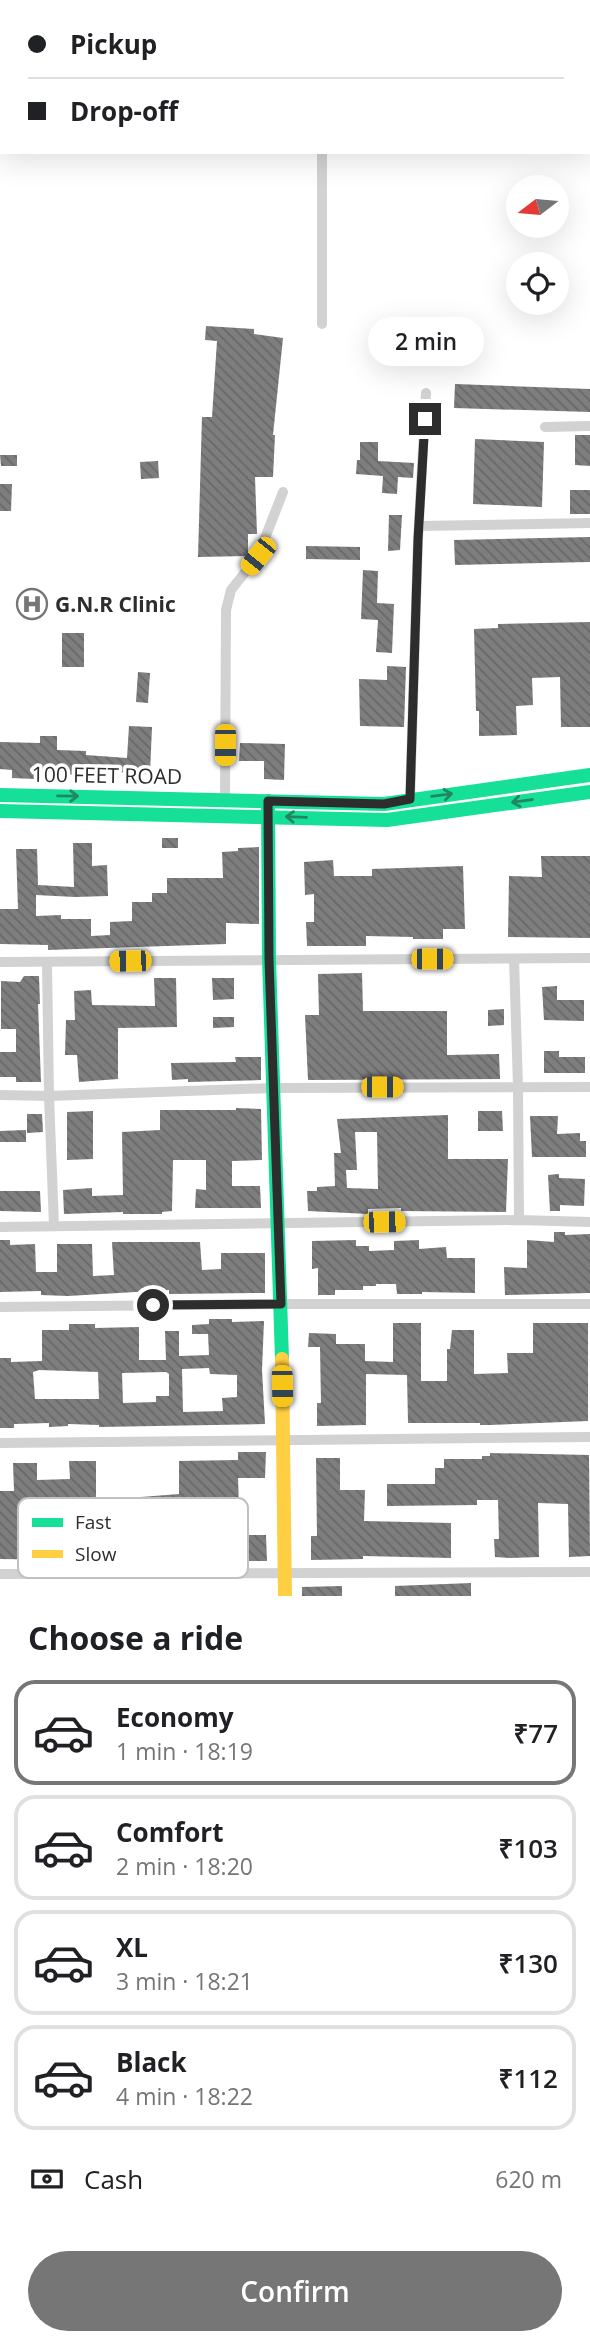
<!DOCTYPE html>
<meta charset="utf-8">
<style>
:root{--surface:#fff;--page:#f6f6f6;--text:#202124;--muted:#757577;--line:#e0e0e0;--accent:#767676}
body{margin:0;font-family:"Open Sans",sans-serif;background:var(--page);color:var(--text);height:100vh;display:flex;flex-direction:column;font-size:26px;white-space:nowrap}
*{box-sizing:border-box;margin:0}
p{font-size:23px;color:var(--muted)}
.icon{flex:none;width:38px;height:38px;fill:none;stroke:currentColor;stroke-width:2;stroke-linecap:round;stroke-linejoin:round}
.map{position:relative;height:1596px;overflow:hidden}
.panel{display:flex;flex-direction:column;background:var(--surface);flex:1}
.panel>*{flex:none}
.banner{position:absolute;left:0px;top:0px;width:592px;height:154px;box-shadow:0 7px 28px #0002;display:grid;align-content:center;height:154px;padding:0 28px;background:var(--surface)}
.needle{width:46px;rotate:254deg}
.buttons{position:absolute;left:506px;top:175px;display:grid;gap:14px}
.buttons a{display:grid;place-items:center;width:63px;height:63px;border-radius:50%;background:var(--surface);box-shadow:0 7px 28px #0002;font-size:35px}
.end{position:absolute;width:32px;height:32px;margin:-16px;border:9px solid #2d2d2d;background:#fff;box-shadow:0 0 0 4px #fff}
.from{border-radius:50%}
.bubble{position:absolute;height:49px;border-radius:24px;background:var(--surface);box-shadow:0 7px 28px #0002;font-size:23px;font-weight:600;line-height:49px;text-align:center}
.car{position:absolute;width:21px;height:42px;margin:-21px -10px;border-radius:9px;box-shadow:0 0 5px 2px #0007;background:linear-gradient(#f5c518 24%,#345 0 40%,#f5c518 0 76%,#345 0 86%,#f5c518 0)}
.banner b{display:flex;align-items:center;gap:24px;height:66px;font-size:26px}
.banner b+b{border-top:2px solid var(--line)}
.banner i{width:18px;height:18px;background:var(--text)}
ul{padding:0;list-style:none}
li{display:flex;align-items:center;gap:21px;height:105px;margin:0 14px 10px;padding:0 14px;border:4px solid var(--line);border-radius:21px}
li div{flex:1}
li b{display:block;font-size:26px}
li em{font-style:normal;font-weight:600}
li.selected{border-color:var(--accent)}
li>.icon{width:63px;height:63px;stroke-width:1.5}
h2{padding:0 28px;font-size:32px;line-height:84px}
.pay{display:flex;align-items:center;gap:18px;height:77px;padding:0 28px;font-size:26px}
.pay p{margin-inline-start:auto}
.action{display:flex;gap:14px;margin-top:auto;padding:14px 28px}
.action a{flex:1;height:80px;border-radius:42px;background:var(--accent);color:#fff;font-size:28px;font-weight:600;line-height:80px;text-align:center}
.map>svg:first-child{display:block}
.building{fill:url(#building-back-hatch);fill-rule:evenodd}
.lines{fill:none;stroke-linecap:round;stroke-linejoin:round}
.street{stroke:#d2d2d2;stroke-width:10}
.fast{stroke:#16e098;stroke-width:14}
.slow{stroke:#ffcf43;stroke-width:14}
.oneway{stroke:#228662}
.route{stroke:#2d2d2d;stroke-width:9}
.labels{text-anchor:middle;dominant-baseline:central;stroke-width:7;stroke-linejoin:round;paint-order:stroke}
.poi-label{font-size:21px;font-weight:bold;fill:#2d2d2d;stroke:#fff;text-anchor:start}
.street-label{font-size:21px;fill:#2d2d2d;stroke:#fff}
.key{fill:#fff;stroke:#c0c0c0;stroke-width:2}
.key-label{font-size:19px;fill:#2d2d2d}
</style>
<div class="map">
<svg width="590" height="1596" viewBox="0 0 590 1596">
<defs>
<pattern id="building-back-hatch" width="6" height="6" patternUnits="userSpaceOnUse" patternTransform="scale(1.75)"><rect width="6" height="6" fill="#7e7e7e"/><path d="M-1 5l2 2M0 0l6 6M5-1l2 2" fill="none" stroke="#686868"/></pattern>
</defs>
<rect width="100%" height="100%" fill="#fff"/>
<g class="building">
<polygon points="206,326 254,329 254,334 283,338 273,435 275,435 273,477 255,477 257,534 248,534 248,556 198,557 202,417 212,417 217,341 205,340"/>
<polygon points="455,384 590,389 590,412 454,408"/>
<polygon points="575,435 590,435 590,466 575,465"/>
<polygon points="475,439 544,442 542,507 473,504"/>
<polygon points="360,442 378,442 378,461 414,463 413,478 398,477 397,494 382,493 383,476 356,474 357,460 360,460"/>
<polygon points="0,455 17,455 17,466 1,466"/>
<polygon points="158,461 159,478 141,479 140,462"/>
<polygon points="0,484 12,484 11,511 0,511"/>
<rect x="570" y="490" width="20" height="24"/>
<polygon points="389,515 402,515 400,550 388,551"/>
<polygon points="590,537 590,562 455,565 454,540"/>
<polygon points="306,546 360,547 360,560 306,559"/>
<polygon points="363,570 378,571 377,603 394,604 392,653 376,652 378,620 361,619"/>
<polygon points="590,622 590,727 561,727 560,677 532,678 533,705 516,706 517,735 479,736 479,711 476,711 474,629 498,628 498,624"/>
<rect x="62" y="633" width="22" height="34"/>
<polygon points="387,666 406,667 404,727 360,726 359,679 387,680"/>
<polygon points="138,672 150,673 148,703 136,702"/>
<polygon points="129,726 152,727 150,774 85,770 85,775 56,774 56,779 35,779 12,778 12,770 0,769 0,742 40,743 40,736 57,736 57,750 86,751 86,755 127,758"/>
<polygon points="240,743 285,744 284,780 264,779 264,761 239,761"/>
<rect x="162" y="838" width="16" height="10"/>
<polygon points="73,843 92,843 92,866 107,865 108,896 75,897 36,895 36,916 61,915 61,919 91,919 91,936 110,935 110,922 132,921 132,902 152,902 152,893 167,893 167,878 223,878 222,852 238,851 238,848 259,847 259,924 226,923 226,944 48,950 48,945 0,944 0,909 18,909 16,849 37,849 38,885 74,887"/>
<polygon points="541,856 590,856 590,938 508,937 509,876 542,877"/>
<polygon points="333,860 334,876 372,876 372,869 463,866 465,929 443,929 443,939 413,939 413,937 366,936 366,946 307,946 306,922 314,922 314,894 305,895 304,862"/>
<polygon points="362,973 363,1011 447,1011 447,1055 499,1054 500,1079 308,1080 305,1015 319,1015 318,974"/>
<polygon points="24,976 39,976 40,1004 38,1004 41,1082 16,1082 16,1077 0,1077 0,1052 16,1052 16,1029 1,1029 1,981 20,982"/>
<polygon points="154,978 176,978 177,1027 118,1028 118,1079 79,1082 77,1055 65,1055 66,1020 75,1020 74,991 91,990 92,1005 155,1006"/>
<polygon points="212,978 234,978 234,999 213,1000"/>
<polygon points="557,986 557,1000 584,1000 584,1021 544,1020 542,987"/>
<polygon points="504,1009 504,1025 488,1026 488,1010"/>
<polygon points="213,1017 234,1017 234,1027 213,1028"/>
<polygon points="544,1051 559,1051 559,1057 585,1057 585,1073 544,1073"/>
<polygon points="235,1057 261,1057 261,1080 188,1082 188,1079 172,1080 171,1063 236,1062"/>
<polygon points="236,1108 261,1109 262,1160 232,1161 232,1186 260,1186 261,1208 195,1208 196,1189 206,1190 206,1160 173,1160 172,1211 162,1212 162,1214 123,1214 123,1212 64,1214 63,1190 92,1188 92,1196 123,1195 122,1132 160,1130 160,1110 236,1110"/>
<polygon points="93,1111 93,1159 67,1160 67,1112"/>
<polygon points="478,1111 502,1111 503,1131 478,1131"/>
<polygon points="27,1114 42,1114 43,1132 27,1133"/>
<path d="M448,1115V1159H508L506,1212L401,1211V1208L368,1209V1214L308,1211L307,1191H317V1187L335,1186L334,1153H341L337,1119ZM355,1132H377L378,1189L347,1188L346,1170H357Z"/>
<polygon points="530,1116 558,1116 557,1134 580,1133 580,1141 586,1141 586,1157 532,1157"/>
<polygon points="26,1130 26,1142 0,1142 0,1131"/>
<polygon points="559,1174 559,1178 585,1179 584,1206 560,1205 560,1211 550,1211 548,1175"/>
<polygon points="0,1191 40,1191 41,1212 0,1211"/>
<polygon points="554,1232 565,1232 565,1235 590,1234 590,1293 505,1295 504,1267 527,1268 527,1240 554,1242"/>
<polygon points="0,1240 10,1240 10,1245 35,1244 36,1272 57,1272 57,1244 92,1244 93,1276 114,1275 112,1242 200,1242 202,1270 221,1269 221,1253 265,1253 265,1293 169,1294 169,1290 68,1296 41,1295 41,1291 0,1292"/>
<polygon points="356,1240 356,1246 369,1246 369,1251 394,1250 394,1241 419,1240 419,1249 446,1247 447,1258 475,1258 475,1293 422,1292 422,1294 397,1294 396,1284 376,1284 376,1286 363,1286 363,1290 335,1290 335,1295 318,1295 318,1268 312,1269 312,1241"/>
<path d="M209,1319H232V1322L264,1321L262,1370L265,1424L99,1427V1425L68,1424V1426L49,1427V1423L14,1424V1428H0V1358H11V1362L42,1361V1330H69V1324H95V1328L139,1327V1360H166L165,1331H179V1356L209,1355L208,1334H192V1325L209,1324ZM209,1368L210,1374L237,1375V1397L222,1398L223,1411L183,1412L182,1369ZM39,1370L98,1372L99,1399H35L33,1372ZM166,1372L169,1374V1396H156V1402L123,1403L122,1373Z"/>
<polygon points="393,1323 421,1323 421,1381 447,1381 447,1349 450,1349 452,1330 474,1330 474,1374 508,1373 507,1353 533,1353 533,1323 588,1323 588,1421 489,1425 480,1425 480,1423 408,1423 407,1375 366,1374 366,1425 317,1426 317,1403 321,1403 320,1347 308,1347 309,1333 336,1334 336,1344 365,1344 365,1361 393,1362"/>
<polygon points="238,1452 266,1452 265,1478 238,1478 239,1506 235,1506 236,1535 266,1535 267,1561 190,1561 190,1549 194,1549 193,1508 151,1507 152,1542 142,1542 141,1497 179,1494 179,1461 238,1460"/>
<polygon points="490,1453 589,1455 590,1556 569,1557 568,1504 538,1503 539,1557 510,1558 495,1557 494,1539 499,1539 498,1500 477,1500 477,1505 387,1506 387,1484 435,1484 435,1468 444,1468 444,1459 482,1459 482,1456 490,1456"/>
<polygon points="316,1458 340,1458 340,1490 365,1490 364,1521 451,1523 451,1558 363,1556 363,1559 311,1560 311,1536 317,1536"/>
<polygon points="69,1461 96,1461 96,1530 123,1529 123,1544 150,1544 150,1561 0,1559 0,1491 14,1491 13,1463 37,1463 37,1480 70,1479"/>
<polygon points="471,1583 471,1596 395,1596 395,1586"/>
<polygon points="342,1586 342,1596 302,1596 302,1587"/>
</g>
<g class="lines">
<g class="street">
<polyline points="322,0 322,2"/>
<polyline points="322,152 322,324"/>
<polyline points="545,427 590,426"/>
<polyline points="419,526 590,523"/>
<polyline points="225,798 226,610 231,590 258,556 283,492"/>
<polyline points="410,799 418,540 426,393"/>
<polyline points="514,959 518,1087 519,1220"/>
<polyline points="0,962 590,958"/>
<polyline points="47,963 49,1096 54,1226"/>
<polyline points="0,1095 49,1096 272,1088 590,1087"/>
<polyline points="0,1227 519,1220 590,1222"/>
<polyline points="0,1307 281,1304 590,1304"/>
<polyline points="0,1443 590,1437"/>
<polyline points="0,1574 590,1572"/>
</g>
<g class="fast">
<polyline points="0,795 384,804 590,775"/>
<polyline points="268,801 269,959 282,1359"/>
<polyline points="0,811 387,820 590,792"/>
</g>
<polyline class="slow" points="282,1359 285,1596"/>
</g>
<defs><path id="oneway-shaft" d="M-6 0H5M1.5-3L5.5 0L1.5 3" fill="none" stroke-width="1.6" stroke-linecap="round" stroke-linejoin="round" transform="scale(1.75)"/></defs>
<g class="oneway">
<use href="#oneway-shaft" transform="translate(442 795) rotate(-7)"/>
<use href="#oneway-shaft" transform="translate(68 796) rotate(1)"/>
<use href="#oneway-shaft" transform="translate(522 801) rotate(172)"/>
<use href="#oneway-shaft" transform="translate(296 817) rotate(-178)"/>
</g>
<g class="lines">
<polyline class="route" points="153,1305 281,1304 269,959 268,801 384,804 410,799 418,540 425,419"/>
</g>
<defs>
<g id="hospital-ring" transform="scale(1.575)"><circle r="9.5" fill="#fff" stroke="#767676" stroke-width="1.5"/><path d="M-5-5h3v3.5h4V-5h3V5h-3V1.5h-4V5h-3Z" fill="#767676"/></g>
</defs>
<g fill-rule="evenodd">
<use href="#hospital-ring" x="32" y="604"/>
</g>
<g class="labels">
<g class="poi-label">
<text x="55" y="604">G.N.R Clinic</text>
</g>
<g class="street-label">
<text transform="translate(107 775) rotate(1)">100 FEET ROAD</text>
</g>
</g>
<rect x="18" y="1498" width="230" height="80" rx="10" class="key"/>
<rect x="32" y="1518" width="31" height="9" fill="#16e098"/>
<rect x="32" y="1550" width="31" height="8" fill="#ffcf43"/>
<g class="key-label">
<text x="75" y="1529">Fast</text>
<text x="75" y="1561">Slow</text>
</g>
</svg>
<div class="buttons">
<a><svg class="needle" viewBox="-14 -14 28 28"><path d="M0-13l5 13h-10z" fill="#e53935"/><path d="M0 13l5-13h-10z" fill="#757577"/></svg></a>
<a><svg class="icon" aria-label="locate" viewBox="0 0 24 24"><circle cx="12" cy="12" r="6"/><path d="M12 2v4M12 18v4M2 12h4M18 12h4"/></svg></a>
</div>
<i class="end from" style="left:153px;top:1305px"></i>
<i class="end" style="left:425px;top:419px"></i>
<div class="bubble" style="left:368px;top:317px;width:116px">2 min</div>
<i class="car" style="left:258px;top:556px;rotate:219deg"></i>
<i class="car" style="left:225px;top:745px;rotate:180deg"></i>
<i class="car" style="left:432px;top:959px;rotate:90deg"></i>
<i class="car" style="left:130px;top:961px;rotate:269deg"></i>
<i class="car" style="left:382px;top:1087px;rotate:90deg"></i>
<i class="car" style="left:384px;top:1222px;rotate:89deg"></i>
<i class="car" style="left:282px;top:1386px;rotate:179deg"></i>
<div class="banner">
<b><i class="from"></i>Pickup</b>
<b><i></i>Drop-off</b>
</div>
</div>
<section class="panel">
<h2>Choose a ride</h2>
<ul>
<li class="selected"><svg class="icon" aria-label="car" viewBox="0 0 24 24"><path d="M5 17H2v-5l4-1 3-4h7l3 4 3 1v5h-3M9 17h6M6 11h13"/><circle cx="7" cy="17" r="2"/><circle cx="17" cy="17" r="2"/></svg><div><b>Economy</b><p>1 min · 18:19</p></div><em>₹77</em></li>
<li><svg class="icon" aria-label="car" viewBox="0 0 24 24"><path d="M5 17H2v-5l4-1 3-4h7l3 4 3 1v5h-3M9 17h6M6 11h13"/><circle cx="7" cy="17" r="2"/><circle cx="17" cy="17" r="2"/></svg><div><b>Comfort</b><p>2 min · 18:20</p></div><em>₹103</em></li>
<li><svg class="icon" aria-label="car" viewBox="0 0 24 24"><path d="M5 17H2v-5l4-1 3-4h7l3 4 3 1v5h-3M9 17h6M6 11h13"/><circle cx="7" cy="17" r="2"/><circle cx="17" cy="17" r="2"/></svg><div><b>XL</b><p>3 min · 18:21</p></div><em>₹130</em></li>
<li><svg class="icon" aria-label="car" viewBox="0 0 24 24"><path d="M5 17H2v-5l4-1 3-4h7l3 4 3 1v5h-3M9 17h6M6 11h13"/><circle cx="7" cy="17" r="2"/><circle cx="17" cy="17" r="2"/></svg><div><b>Black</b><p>4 min · 18:22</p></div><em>₹112</em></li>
</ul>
<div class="pay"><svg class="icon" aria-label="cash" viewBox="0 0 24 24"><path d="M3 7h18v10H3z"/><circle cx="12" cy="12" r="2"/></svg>Cash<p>620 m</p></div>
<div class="action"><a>Confirm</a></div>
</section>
